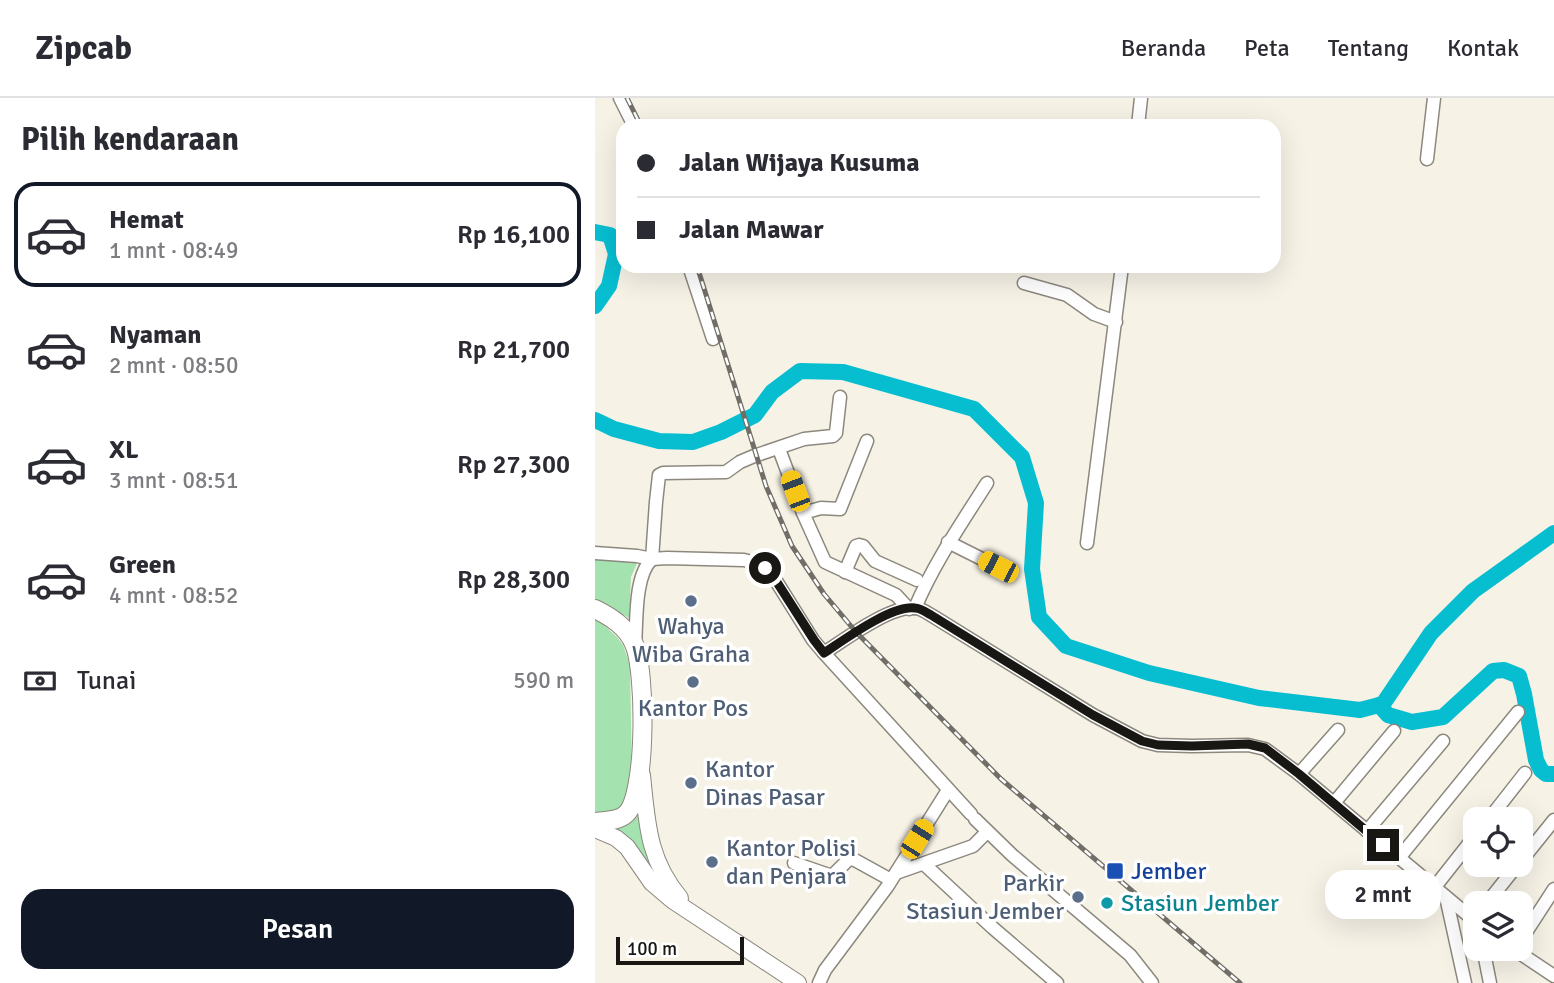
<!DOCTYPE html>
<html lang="id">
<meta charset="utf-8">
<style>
:root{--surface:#fff;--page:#f7f7f7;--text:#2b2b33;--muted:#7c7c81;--line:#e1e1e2;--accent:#111827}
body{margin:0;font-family:Signika,sans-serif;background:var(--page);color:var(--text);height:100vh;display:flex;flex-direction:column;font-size:26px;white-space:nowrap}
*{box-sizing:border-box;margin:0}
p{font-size:23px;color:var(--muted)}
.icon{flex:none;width:38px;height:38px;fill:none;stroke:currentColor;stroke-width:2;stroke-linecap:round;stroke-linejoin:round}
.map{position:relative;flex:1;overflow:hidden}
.details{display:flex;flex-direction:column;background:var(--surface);width:595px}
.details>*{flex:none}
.top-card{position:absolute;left:21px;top:21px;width:665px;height:154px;border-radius:21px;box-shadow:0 7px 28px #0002;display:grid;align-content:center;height:154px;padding:0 21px;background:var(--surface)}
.buttons{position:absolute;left:868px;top:709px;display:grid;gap:14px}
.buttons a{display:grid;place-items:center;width:70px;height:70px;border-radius:14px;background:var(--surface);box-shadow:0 7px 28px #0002;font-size:35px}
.scale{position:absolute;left:21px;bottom:18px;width:128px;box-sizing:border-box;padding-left:7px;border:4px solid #181713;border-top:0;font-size:19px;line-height:24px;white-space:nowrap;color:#181713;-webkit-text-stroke:5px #fff;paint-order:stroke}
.end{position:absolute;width:32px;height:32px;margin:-16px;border:9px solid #181713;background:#fff;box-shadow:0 0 0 4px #fff}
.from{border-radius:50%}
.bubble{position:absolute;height:49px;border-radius:21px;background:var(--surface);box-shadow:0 7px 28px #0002;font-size:23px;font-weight:600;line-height:49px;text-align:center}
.car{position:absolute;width:21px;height:42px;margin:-21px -10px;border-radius:9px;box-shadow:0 0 5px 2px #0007;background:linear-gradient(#f5c518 24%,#345 0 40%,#f5c518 0 76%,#345 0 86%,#f5c518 0)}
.top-card b{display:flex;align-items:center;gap:24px;height:66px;font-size:26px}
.top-card b+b{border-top:2px solid var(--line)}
.top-card i{width:18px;height:18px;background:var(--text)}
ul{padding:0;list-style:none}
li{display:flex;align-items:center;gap:21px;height:105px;margin:0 14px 10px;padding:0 7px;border:4px solid transparent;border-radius:21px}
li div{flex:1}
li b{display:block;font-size:26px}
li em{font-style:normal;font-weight:600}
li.current{border-color:var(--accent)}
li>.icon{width:63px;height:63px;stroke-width:1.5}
h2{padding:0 21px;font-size:32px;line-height:84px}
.pay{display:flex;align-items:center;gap:18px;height:77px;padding:0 21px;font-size:26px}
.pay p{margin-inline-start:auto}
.button{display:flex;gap:14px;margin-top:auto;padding:14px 21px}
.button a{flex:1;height:80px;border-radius:21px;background:var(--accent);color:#fff;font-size:28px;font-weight:600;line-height:80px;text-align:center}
header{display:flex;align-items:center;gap:42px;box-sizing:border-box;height:98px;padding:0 35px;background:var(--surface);border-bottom:2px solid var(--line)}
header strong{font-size:33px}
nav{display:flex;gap:38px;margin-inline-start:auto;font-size:24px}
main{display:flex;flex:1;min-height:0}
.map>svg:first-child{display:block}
.green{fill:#a4e2b0}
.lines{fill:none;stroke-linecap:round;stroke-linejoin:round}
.river{stroke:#07bed1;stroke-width:16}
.minor-casing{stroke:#8c887e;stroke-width:15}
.major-casing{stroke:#8c887e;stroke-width:18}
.highway-casing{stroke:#8c887e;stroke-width:20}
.minor{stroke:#fff;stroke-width:12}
.major{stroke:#fff;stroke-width:16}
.highway{stroke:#fff;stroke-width:18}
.rail-casing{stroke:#706e66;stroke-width:5}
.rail{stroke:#fff;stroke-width:2.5;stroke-dasharray:8;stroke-linecap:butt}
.route{stroke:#181713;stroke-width:9}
.service-dot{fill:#5c6f8a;stroke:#fff;stroke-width:2.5}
.transit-dot{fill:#1a4fb4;stroke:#fff;stroke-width:2.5}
.culture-dot{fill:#0f9aa8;stroke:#fff;stroke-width:2.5}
.labels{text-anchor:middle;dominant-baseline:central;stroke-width:7;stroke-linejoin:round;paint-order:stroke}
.service-label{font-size:24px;fill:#4e5e75;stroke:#fff}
.transit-label{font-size:24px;fill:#164399;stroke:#fff;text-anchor:start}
.culture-label{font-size:24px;fill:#0d838f;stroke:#fff;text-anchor:start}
</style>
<header>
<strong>Zipcab</strong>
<nav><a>Beranda</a><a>Peta</a><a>Tentang</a><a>Kontak</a></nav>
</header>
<main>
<section class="details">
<h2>Pilih kendaraan</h2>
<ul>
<li class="current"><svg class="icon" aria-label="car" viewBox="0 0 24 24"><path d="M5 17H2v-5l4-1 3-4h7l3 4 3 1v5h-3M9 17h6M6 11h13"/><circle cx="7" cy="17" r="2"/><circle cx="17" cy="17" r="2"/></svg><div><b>Hemat</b><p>1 mnt · 08:49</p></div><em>Rp 16,100</em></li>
<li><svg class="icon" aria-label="car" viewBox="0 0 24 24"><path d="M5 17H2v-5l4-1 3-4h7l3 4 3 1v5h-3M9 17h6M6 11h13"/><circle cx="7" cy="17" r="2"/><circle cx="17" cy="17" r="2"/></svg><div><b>Nyaman</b><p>2 mnt · 08:50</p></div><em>Rp 21,700</em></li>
<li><svg class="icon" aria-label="car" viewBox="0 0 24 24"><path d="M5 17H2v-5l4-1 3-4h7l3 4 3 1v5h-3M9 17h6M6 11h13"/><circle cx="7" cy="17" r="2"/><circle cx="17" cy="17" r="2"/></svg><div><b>XL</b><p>3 mnt · 08:51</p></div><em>Rp 27,300</em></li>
<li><svg class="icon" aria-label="car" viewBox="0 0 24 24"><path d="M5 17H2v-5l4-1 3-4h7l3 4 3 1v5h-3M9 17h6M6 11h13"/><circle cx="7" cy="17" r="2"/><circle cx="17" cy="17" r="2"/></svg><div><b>Green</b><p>4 mnt · 08:52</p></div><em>Rp 28,300</em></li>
</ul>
<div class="pay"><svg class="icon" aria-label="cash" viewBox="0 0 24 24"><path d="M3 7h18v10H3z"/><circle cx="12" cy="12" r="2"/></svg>Tunai<p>590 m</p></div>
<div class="button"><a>Pesan</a></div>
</section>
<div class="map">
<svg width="959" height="885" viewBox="0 0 959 885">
<rect width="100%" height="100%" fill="#f7f2e6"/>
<g class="green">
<polygon points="0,459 43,463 36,479 34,520 0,501"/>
<polygon points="0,519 22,539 28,547 35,567 37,679 35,699 26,713 0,717"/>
<polygon points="44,697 68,787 31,738 19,730"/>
</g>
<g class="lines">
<g class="river">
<polyline points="0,134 15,137 21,156 14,188 0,208"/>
<polyline points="0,322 19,331 64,343 98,344 126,334 160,317 177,294 205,273 248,274 379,311 427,359 441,405 437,471 444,519 471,548 554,575 664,600 765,612 788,606 836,535 878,493 959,435"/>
<polyline points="784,607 793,617 817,624 848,619 898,573 909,572 924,578 929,596 941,662 946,672 951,676 959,676"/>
</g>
<g class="minor-casing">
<g id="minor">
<polyline points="25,0 39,28"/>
<polyline points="543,28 546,0"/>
<polyline points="832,61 839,0"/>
<polyline points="94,168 118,241"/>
<polyline points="429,185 472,197 499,216 521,224"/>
<polyline points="184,351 208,415 230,464 301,497 314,511"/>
<polyline points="208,415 226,410 245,411 272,343"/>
<polyline points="353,444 403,469"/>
<polyline points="492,445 527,168"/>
<polyline points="0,455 42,458 57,461 72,460 149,462 161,465 178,478 218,542 229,555 376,716"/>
<polyline points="57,461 61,404 64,377 68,375 131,374 145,364 159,358 209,341 238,338 241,335 245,299"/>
<polyline points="250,474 261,448 264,447 268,448 280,463 322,482"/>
<path d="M320,510C339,465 366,426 392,385"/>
<path d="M40,547C42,523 39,478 57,461"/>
<path d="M229,555C249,542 296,507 320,510C325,510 331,514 336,517L498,617L547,643L563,647L597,648L653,647L670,651L704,676L880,823"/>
<polyline points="704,676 743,632"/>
<polyline points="739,705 799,633"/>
<polyline points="380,721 417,757 535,857 557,885"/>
<polyline points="894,721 930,675"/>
<polyline points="772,733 848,643"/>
<polyline points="804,760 923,614"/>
<polyline points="926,763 959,722"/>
<polyline points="199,765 237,778 253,762 258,761 296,782"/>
<polyline points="329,766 398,830 462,885"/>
<polyline points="301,775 378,748 392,734"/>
<polyline points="839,790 880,738"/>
<polyline points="851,799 870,885"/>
<polyline points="892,805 923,766"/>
<polyline points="926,842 959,791"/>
<polyline points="888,850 895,885"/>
<polyline points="917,850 959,878"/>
<polyline points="224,885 230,872 292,789 353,692"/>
</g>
</g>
<g class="major-casing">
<g id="major">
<path d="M47,677C52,725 53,762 85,800"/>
<polyline points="0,731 21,740 32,749 57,785 77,802 203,885"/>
</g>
</g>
<g class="highway-casing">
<path id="highway" d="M0,511C16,519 32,529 39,546C51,572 52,697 31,716C24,723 9,723 0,724"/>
</g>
<use href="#minor" class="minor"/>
<use href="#major" class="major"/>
<use href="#highway" class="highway"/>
<g class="rail-casing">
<g id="rail">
<polyline points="32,0 46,28"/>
<polyline points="102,168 171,388 197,448 229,496 261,534 406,681 645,885"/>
</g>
</g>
<use href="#rail" class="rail"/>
</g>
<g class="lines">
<path class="route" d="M170,470L178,478L219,542L229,555C249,542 296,507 320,510C325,510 331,514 336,517L498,617L547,643L563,647L597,648L653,646L670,650L704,676L788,747"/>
</g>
<g class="service-dot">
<circle cx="96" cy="503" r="7"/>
<circle cx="98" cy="584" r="7"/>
<circle cx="96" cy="685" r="7"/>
<circle cx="117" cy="764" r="7"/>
<circle cx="483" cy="799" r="7"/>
</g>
<rect class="transit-dot" x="511" y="764" width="18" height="18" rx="3.5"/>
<circle class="culture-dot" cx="512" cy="805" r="7"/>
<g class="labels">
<g class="service-label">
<text x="96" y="528">Wahya<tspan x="96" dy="28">Wiba Graha</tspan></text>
<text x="98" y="610">Kantor Pos</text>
<text x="110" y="671" text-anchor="start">Kantor<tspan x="110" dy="28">Dinas Pasar</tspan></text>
<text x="131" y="750" text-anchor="start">Kantor Polisi<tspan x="131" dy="28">dan Penjara</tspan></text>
<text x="469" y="785" text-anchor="end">Parkir<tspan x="469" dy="28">Stasiun Jember</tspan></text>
</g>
<g class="transit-label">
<text x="536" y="773">Jember</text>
</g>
<g class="culture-label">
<text x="526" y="805">Stasiun Jember</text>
</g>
</g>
</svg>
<div class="buttons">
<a><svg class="icon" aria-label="locate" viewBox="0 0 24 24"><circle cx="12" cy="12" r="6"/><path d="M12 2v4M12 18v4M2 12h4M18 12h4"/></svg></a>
<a><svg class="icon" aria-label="layers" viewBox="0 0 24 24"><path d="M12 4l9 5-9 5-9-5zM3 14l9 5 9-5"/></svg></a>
</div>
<div class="scale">100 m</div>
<i class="end from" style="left:170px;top:470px"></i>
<i class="end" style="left:788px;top:747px"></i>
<div class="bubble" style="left:730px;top:772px;width:116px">2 mnt</div>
<i class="car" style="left:200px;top:393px;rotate:339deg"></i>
<i class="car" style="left:403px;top:469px;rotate:297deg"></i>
<i class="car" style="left:322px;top:741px;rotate:32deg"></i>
<div class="top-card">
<b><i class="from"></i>Jalan Wijaya Kusuma</b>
<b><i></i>Jalan Mawar</b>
</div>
</div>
</main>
